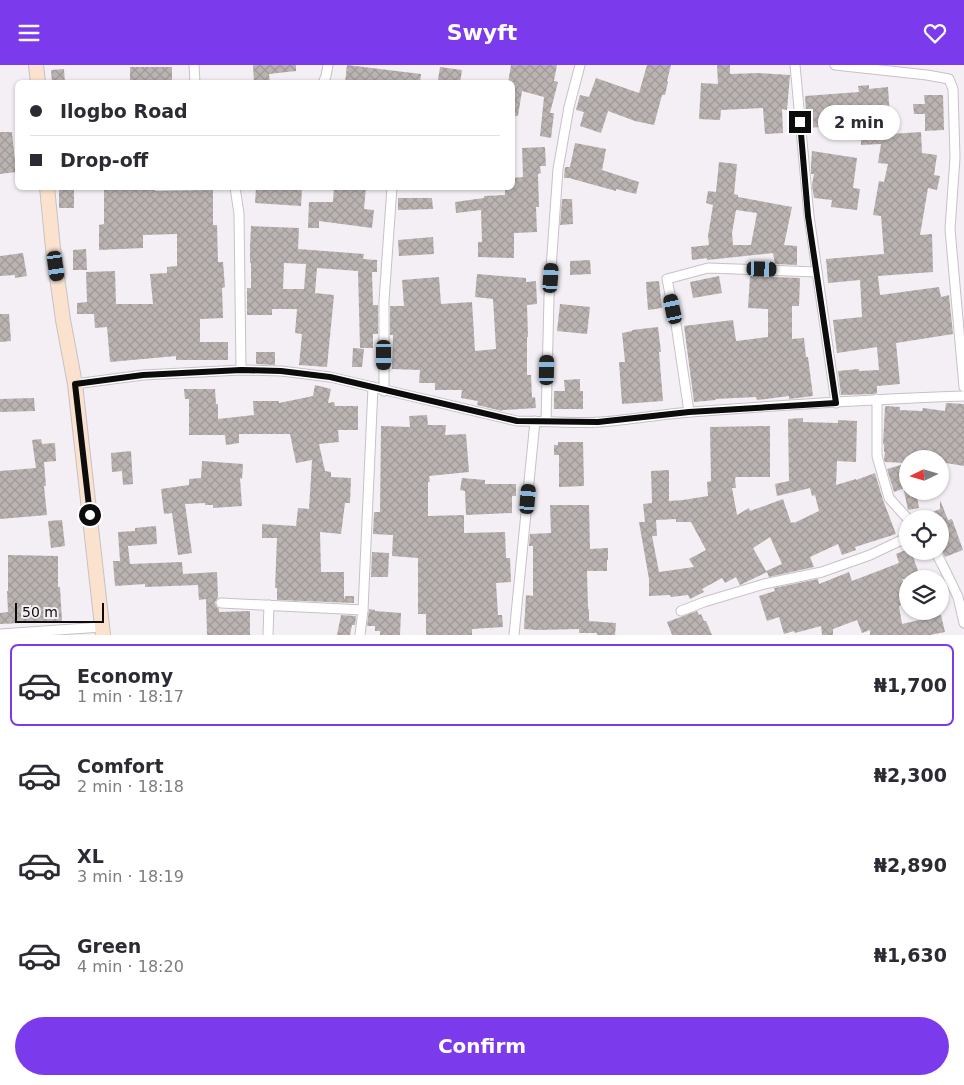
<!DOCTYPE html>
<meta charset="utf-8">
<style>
:root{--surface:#fff;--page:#f2f2f3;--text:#2b2b33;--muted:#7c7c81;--line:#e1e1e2;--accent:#7c3aed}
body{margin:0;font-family:"DejaVu Sans",sans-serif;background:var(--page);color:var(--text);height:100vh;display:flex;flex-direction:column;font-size:19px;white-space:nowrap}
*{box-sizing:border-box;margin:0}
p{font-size:16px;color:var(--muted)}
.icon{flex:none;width:28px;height:28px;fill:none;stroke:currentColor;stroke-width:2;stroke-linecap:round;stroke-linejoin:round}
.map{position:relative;height:570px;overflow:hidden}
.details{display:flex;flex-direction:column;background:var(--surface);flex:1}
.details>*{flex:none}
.top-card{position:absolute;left:15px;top:15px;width:500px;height:110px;border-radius:8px;box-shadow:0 1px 4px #0004;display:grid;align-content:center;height:110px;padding:0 15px;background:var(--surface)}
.needle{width:32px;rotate:265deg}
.fabs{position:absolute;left:899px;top:385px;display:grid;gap:10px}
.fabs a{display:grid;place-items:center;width:50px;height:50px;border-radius:50%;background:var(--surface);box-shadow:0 1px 4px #0004;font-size:25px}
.scale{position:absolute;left:15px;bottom:12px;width:89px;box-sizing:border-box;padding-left:5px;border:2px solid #0d0c0d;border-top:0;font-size:14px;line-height:18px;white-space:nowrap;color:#0d0c0d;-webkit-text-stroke:4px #f3eff4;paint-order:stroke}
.end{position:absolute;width:22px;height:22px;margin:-11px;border:6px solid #0d0c0d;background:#fff;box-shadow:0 0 0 2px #fff}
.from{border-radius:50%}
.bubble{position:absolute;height:35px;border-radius:18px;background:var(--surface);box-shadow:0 1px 4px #0004;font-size:16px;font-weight:700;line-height:35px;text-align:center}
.car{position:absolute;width:15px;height:30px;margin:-15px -8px;border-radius:6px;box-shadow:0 0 4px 1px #0007;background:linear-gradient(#222 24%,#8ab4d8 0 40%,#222 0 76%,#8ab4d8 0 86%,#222 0)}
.top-card b{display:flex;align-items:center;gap:18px;height:48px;font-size:19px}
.top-card b+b{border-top:1px solid var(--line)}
.top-card i{width:12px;height:12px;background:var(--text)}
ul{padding:9px 0 0;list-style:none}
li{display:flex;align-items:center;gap:15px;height:82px;margin:0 10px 8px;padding:0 5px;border:2px solid transparent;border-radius:8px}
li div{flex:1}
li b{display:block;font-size:19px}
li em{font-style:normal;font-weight:700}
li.current{border-color:var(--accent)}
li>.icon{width:45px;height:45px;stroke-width:1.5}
.cta{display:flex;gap:10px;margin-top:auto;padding:10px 15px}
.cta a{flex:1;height:58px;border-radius:30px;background:var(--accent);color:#fff;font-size:20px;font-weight:700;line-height:58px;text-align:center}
header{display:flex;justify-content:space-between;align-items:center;height:65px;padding:0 15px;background:var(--accent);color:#fff;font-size:22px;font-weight:700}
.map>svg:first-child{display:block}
.building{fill:url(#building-cross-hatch);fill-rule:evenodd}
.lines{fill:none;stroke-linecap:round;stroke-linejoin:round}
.minor-casing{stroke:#c6c2c7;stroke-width:11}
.secondary-casing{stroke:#c6c2c7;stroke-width:16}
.minor{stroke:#fff;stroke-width:9}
.secondary{stroke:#fbe2cf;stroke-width:14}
.route{stroke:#0d0c0d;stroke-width:6}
</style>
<header><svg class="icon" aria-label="menu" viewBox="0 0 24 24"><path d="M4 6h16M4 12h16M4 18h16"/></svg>Swyft<svg class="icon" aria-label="heart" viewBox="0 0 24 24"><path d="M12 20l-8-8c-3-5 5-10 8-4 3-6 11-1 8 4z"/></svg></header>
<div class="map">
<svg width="964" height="570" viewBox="0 0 964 570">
<defs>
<pattern id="building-cross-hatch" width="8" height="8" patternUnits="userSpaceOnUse" patternTransform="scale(1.25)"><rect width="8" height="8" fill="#bab3b2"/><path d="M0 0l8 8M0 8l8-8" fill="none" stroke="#9f9998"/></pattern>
</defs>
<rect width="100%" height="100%" fill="#f3eff4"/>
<g class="building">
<polygon points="253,0 296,0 296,6 269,9 270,18 254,18"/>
<polygon points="347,0 421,9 420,18 345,18"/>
<polygon points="511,0 557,0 554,16 558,17 550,48 554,48 551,73 540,71 544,32 522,26 518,51 512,51 512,18 508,18"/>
<polygon points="647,0 671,0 667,16 668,17 665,30 662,30 654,60 635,56 608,46 601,68 580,61 584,47 576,45 580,30 589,32 596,13 639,28"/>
<polygon points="717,0 730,0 730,9 758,8 790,10 787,45 782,44 783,68 765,69 763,43 721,45 720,55 699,54 701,18 718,19"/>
<rect x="130" y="2" width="42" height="16"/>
<polygon points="440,2 462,5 460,18 438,15"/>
<polygon points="64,4 65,18 52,18 51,5"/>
<polygon points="869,20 869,24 888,22 891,69 921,67 922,88 937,90 934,110 940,111 937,125 928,123 920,170 932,169 933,207 878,211 880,230 939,222 941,232 949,230 953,269 896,278 900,319 877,321 877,328 874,329 841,330 838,306 859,304 859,306 879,305 877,282 837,288 833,255 862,252 860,215 828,218 826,194 884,189 881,151 873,150 879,116 884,117 888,99 878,98 881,79 861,80 861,71 833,73 833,61 807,63 805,31 859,27 858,21"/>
<polygon points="924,30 943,30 944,65 925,66 925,49 914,49 913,39 925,39"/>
<polygon points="0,67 12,67 16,107 0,109"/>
<polygon points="575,78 606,84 602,105 639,117 636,129 616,124 616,126 569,113 564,113 565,102 570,102"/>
<polygon points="545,82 546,101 540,101 541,108 538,109 539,142 536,142 537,167 514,168 514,193 478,192 478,177 482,177 481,145 456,148 455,137 484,133 484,131 505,130 505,122 512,122 512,113 523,112 522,83"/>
<polygon points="812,86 857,93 853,123 860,124 857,145 831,142 832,135 814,133 812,120 814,109 811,109 811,100"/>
<path d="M719,97L737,99L734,129L738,130V132L792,142L784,180L797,181V200L775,199L773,188L707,195V193L692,195L691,182L709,180L708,171L713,140L706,138L708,126L716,127ZM736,145L757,148L751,180H733L732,168Z"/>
<polygon points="256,122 302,122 301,141 255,138"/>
<polygon points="334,122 366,122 364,144 374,145 372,163 319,156 319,163 308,163 309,137 333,137"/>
<polygon points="74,123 74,143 59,143 59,124"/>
<polygon points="104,124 155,124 155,126 213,125 213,160 217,160 218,197 223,197 225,222 222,223 223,253 200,254 200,277 228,277 228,295 176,295 176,291 110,297 107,262 95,263 94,249 77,249 77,238 87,237 86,207 115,206 116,239 153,239 150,209 167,208 167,202 177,201 177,169 143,170 143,183 99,185 99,160 104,159"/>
<polygon points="398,133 432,133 433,144 398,145"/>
<polygon points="562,134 572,134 573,159 560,160"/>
<path d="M251,161L299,163L298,184L364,189L363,194L377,195V207H372L373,240H378V269H373V283H360L358,206L317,203L315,228L334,230L327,302L299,300L302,269L295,268L297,244H272V250H247V223H251V198H250V182ZM284,198L306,199L304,224H283Z"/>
<polygon points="433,172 434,189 399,191 398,175"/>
<polygon points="86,184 87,205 73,205 73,185"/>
<polygon points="23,188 27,211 15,213 15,210 0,211 0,191"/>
<polygon points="590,195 591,209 570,210 570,196"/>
<polygon points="477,209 526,213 526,217 536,216 537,239 527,240 528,272 527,272 527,310 531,310 532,333 535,332 536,343 503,345 502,346 477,340 478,336 461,333 462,325 435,325 435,318 419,318 420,305 392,304 393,270 390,270 390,241 404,241 402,215 439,212 441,239 472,237 475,286 496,284 493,234 475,232"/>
<polygon points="719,211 722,228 693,233 690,217"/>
<polygon points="750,211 800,213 799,241 792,241 792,274 804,273 806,292 808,292 813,331 789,334 789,331 757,335 756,332 715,334 716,335 694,337 684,261 733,255 736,276 768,272 768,244 748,243"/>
<polygon points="659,216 662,243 648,245 646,217"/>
<polygon points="560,239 590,242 587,269 557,266"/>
<polygon points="0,249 9,249 11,276 0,277"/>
<polygon points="658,262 661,287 659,287 663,336 622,339 619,297 625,297 622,268 632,266 632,265"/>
<polygon points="353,283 364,284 362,302 352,302"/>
<polygon points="256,287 275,287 275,300 256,299"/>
<polygon points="580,314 580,326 583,326 583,344 554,344 554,326 565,326 564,315"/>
<polygon points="315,320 331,324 328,338 334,337 335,341 358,341 358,365 338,365 339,377 319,379 325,406 331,407 331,412 351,413 350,438 345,438 341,469 320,467 321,507 344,507 344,536 345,531 354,531 354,538 277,535 277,523 275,523 277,473 262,473 262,459 296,461 298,443 309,444 312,395 296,398 290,369 239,369 239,378 226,380 225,370 189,370 189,334 185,334 184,324 215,324 216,339 218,339 218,354 254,350 253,336 279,336 279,338 313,331"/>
<polygon points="34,333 35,346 0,347 0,334"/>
<polygon points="946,338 964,339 964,401 940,397 940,394 908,394 908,398 885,397 884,394 885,387 884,387 884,379 883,379 885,341 900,342 900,345 922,346 923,343 945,346"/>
<polygon points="427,350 428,360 446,360 445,370 466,369 469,407 429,411 430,417 428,417 428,451 464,450 464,468 505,467 506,493 510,493 511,517 496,518 498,550 502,550 503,562 472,564 472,570 426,570 426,549 418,549 418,493 392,491 393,470 373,469 374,447 380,447 381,361 410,362 409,351"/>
<path d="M803,353V357L838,358V355L857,356L856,397L837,396L836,420L856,414V415L875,408L883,435L896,469L855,482L856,485L842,490L838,479L810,492L814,502L769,512L767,507L740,520L736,512L725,518L722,513L702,524L704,527L690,534L688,530L671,532L670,530L649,531V514L639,457H645L643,439L652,438L651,406L669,405V436L683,435L708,431L707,417L711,416L710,362L770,361V412H736L735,414L736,423H732L737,450L749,443L750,446L783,434L791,458L794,457V458L819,446L815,430L812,431L810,423L777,431L775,419L789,416L788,354ZM676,454V457H691L706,485L689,494L694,502L659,507L652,471H657L656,455ZM770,472L782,499L766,506L753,483Z"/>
<polygon points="41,374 42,379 55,378 56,396 44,397 46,421 44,421 47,450 0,454 0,406 36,403 32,375"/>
<polygon points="558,377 583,377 584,421 559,422 559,390 554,390 554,380 558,380"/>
<polygon points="131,386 133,419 123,420 122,406 112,407 111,388"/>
<polygon points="202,396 243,399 242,414 240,413 242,441 213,443 213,440 205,440 205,438 185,439 192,488 178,490 172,448 164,449 161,424 189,420 189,414 201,413"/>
<polygon points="908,398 906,411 908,422 894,427 887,404"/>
<polygon points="462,413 485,415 485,419 516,419 516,431 512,431 512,448 466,450 465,426 460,425"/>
<polygon points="904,426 916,426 919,443 908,445"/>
<polygon points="940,435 948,455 952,454 963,485 945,492 940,482 940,454 918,453 940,444"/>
<polygon points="550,440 589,440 590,484 608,483 608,495 607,495 607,506 587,506 588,544 589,544 589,556 616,558 615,570 597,570 597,568 579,568 579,564 537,565 524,564 526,530 533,531 533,481 529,481 530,469 551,468"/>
<polygon points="62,455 65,481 51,483 48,456"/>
<polygon points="156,461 157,479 128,481 130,499 182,497 183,509 217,507 218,532 215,537 216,541 219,544 219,547 250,546 250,570 207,570 206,534 199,535 198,520 145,522 145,519 115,521 113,496 120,496 118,467 135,466 135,463"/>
<polygon points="903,486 911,486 921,514 902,514 908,528 908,537 899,541 902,559 941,550 945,567 930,570 870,570 870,565 862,568 857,555 833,564 833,570 822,570 821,561 795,568 794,566 784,569 779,552 767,556 759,531 775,526 774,523 818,514 819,519 849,507 852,516 899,498 896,489"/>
<polygon points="372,487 389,488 388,512 371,512"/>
<polygon points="8,490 58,491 58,522 60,522 62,556 0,559 0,548 8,547 7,526 8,526"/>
<polygon points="369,544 375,545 375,546 401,548 400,570 380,570 380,566 375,566 375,561 367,561"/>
<polygon points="697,546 699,550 701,549 704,556 706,556 712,570 672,570 667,557"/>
<polygon points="341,550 356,551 355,560 352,560 350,570 337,570"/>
</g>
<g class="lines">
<g class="minor-casing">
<g id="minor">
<polyline points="194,0 195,18"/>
<polyline points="795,0 809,151 836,338"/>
<polyline points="835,0 927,10 949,14 953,24 955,93 950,164 964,322"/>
<polyline points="323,18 326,11 328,0"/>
<polyline points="235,122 239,149 241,305"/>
<path d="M75,319L143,310L241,305L281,306L330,312L517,356C544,356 573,359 600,357C631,355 661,349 691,347C782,340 873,334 964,331"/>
<polyline points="384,326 384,236 392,122"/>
<polyline points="877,334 877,391 889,433 908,454"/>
<polyline points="689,347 676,259 667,214 708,203 817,207"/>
<polyline points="546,356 549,232 558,104 569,42 580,0"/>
<polyline points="935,486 942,499 958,532 964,558"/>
<polyline points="221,538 363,545"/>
<polyline points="681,546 704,537 764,519 822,507 870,490 908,472"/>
<polyline points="0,569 102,562"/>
<polyline points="268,570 269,540"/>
<polyline points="360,570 363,545 373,322"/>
<polyline points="514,570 535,356"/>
</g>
</g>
<g class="secondary-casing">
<g id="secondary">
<polyline points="36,0 38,18"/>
<polyline points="47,122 53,183 63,255 75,319 103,570"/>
</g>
</g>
<use href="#minor" class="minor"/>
<use href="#secondary" class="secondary"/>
</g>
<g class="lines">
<polyline class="route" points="90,450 75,319 143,310 241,305 281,306 330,312 517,356 598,357 689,347 836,338 808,151 800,57"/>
</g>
</svg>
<div class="fabs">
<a><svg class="needle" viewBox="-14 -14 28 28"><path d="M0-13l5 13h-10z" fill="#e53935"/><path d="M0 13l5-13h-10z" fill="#7c7c81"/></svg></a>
<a><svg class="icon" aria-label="locate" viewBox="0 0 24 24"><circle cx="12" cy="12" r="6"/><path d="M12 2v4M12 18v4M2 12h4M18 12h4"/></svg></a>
<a><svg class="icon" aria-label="layers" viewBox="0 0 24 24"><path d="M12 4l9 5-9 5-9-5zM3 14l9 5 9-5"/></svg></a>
</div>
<div class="scale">50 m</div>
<i class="end from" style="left:90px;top:450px"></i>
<i class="end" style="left:800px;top:57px"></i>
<div class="bubble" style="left:818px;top:40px;width:82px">2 min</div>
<i class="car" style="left:56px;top:201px;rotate:172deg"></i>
<i class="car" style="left:762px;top:204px;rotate:92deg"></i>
<i class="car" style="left:551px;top:213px;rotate:4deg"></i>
<i class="car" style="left:673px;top:244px;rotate:348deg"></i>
<i class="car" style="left:384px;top:290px;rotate:180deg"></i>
<i class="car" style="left:547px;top:305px;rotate:1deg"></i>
<i class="car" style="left:528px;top:434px;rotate:5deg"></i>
<div class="top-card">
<b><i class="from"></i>Ilogbo Road</b>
<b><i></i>Drop-off</b>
</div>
</div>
<section class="details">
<ul>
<li class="current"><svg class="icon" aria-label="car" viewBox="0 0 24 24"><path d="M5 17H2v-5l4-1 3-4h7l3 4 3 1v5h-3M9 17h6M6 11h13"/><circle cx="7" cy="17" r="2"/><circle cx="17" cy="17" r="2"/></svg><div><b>Economy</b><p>1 min · 18:17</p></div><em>₦1,700</em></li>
<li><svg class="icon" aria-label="car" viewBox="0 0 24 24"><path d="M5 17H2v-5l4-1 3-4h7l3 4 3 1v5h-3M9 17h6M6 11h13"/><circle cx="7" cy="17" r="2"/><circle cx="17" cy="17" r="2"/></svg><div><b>Comfort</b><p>2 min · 18:18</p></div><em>₦2,300</em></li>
<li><svg class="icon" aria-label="car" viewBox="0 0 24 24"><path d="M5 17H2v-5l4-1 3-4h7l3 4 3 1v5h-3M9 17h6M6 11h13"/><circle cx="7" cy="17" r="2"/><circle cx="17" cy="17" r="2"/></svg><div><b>XL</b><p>3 min · 18:19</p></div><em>₦2,890</em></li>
<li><svg class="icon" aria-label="car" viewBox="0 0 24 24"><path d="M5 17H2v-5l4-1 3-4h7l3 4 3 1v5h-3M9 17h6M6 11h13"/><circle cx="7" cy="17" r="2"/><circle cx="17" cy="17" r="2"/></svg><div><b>Green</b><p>4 min · 18:20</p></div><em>₦1,630</em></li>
</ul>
<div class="cta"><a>Confirm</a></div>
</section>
